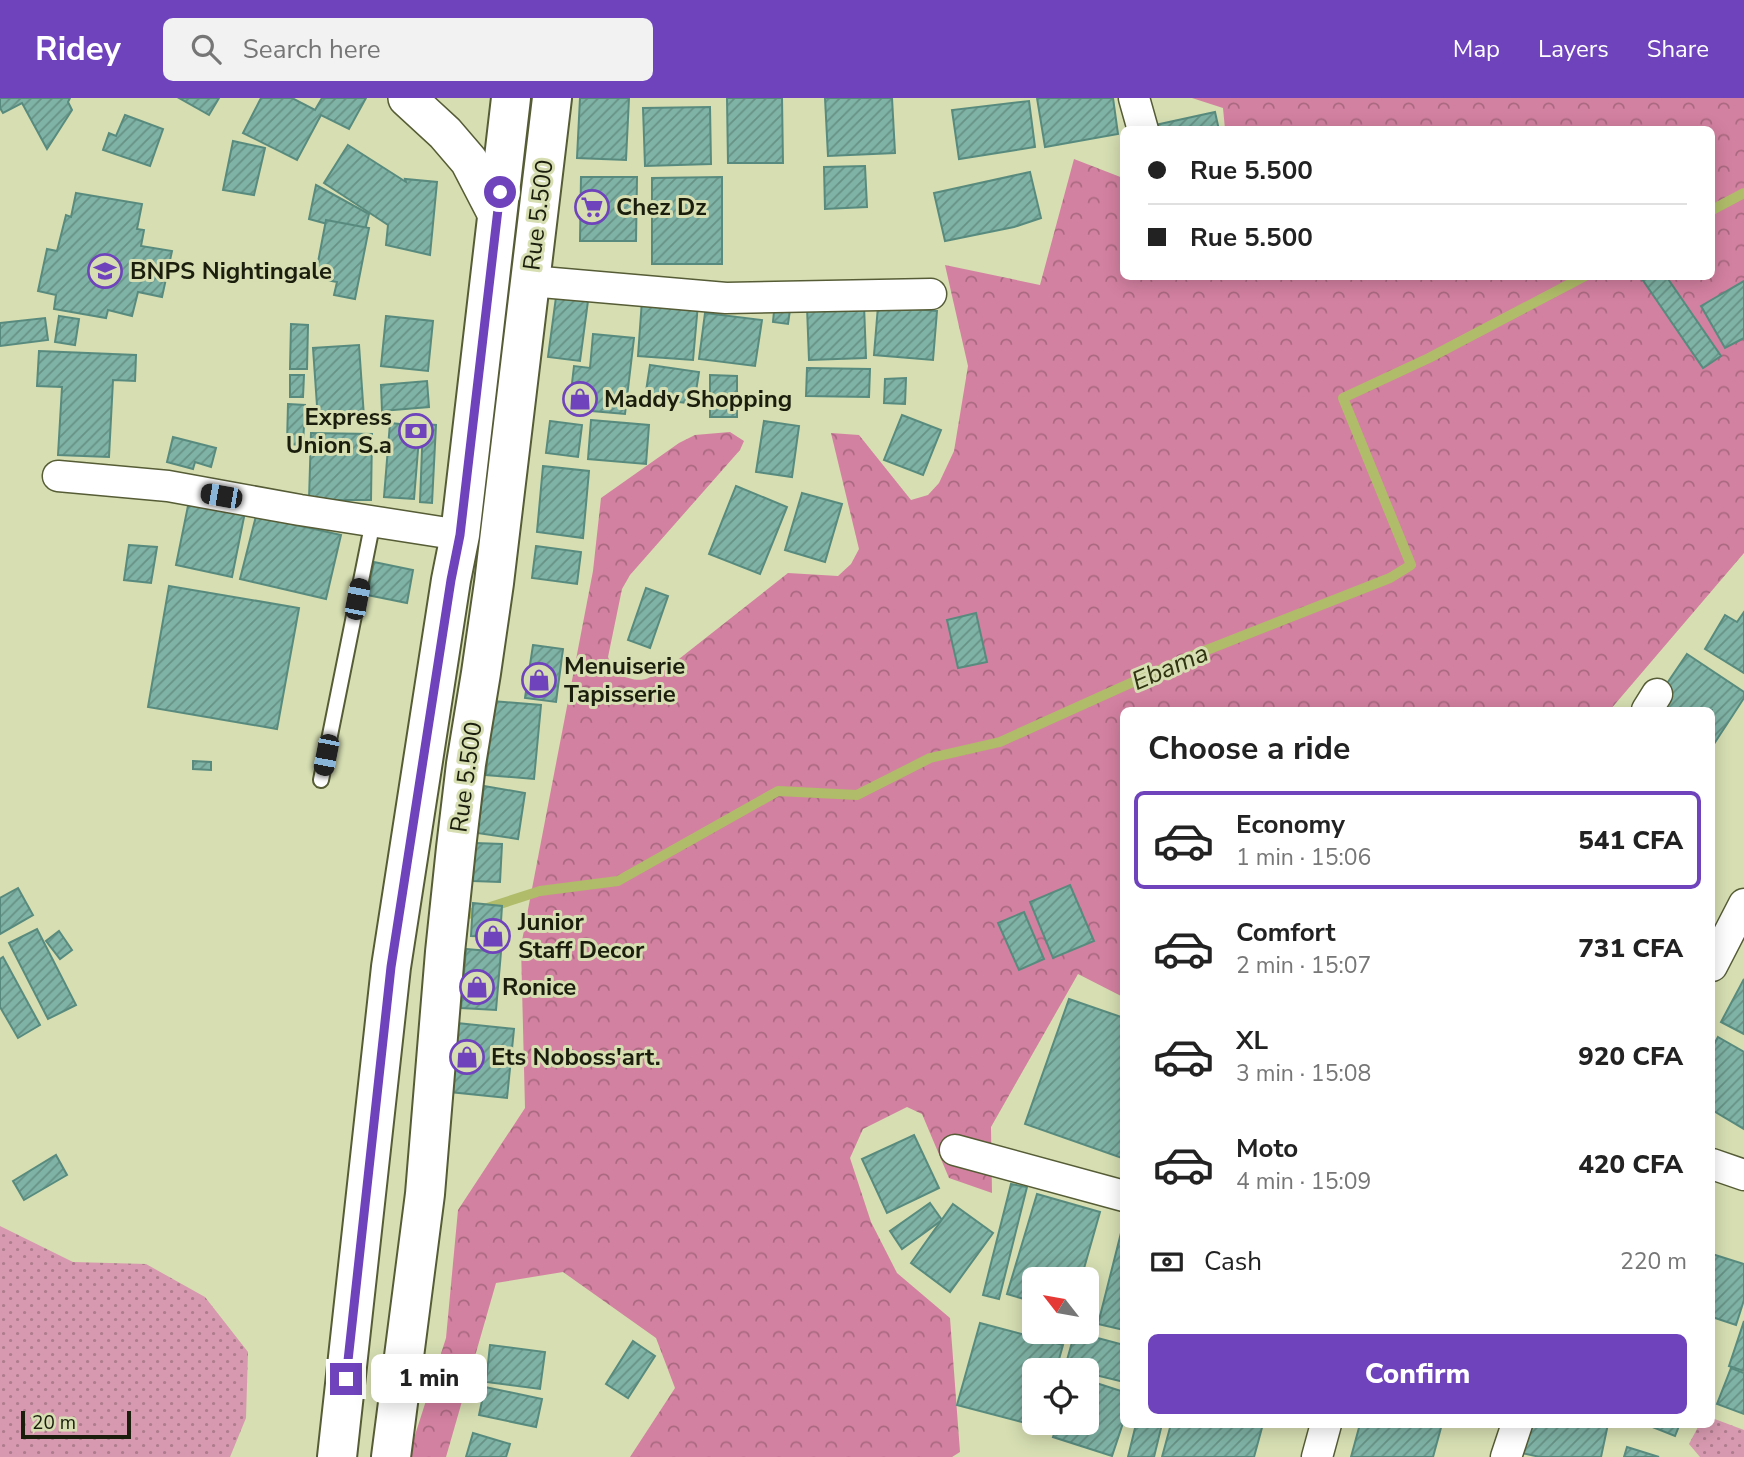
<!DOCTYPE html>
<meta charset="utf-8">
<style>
:root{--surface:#fff;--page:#f2f2f2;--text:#222;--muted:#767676;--line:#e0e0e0;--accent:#6e43bb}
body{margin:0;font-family:"Nunito Sans",sans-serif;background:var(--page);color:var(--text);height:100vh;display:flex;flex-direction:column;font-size:26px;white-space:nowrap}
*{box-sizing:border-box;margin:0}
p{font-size:23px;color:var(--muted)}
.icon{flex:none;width:38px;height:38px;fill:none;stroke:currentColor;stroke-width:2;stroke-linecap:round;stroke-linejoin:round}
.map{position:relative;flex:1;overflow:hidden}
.side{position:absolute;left:1120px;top:609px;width:595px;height:721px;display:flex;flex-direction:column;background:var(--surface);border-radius:10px;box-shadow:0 4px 18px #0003}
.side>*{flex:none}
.guide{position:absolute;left:1120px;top:28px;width:595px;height:154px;border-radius:10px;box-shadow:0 4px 18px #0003;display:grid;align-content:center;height:154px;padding:0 28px;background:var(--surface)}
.needle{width:46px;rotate:301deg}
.fabs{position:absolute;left:1022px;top:1169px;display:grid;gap:14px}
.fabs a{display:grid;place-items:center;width:77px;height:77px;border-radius:10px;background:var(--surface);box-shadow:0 4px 18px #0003;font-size:35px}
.scale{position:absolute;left:21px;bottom:18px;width:110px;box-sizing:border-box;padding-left:7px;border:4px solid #1b1e0d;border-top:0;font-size:19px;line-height:24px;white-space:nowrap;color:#1b1e0d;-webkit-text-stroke:5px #d6deb2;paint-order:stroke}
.end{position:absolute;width:32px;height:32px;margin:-16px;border:9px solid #6e43bb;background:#fff;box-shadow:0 0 0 4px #fff}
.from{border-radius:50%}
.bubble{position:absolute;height:49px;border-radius:10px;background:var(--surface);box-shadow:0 4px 18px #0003;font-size:23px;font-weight:800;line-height:49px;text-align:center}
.car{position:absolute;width:21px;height:42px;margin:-21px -10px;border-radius:9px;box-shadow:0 0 5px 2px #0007;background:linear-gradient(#222 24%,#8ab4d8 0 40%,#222 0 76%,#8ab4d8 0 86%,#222 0)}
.guide b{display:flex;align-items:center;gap:24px;height:66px;font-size:26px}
.guide b+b{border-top:2px solid var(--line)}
.guide i{width:18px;height:18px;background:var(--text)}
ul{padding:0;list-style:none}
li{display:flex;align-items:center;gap:21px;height:98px;margin:0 14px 10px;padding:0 14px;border:4px solid transparent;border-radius:10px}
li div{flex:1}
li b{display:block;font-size:26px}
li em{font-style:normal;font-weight:800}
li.current{border-color:var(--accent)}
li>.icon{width:63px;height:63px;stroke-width:1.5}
h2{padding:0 28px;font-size:32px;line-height:84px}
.pay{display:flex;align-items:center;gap:18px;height:77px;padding:0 28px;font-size:26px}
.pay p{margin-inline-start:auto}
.action{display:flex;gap:14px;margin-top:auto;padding:14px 28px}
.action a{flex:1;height:80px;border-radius:10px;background:var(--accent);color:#fff;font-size:28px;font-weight:800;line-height:80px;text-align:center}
header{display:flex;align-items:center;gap:42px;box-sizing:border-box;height:98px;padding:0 35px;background:var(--accent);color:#fff}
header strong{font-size:33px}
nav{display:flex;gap:38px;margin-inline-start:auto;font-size:24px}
.search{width:490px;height:63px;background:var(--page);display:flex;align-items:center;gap:18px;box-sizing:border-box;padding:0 24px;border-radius:10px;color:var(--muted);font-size:26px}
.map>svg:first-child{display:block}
.grass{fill:url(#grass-dots)}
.forest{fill:url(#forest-crowns)}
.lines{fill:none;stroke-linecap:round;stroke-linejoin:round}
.stream{stroke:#b0bc69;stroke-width:10}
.building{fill:url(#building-hatch);stroke:#588b7e;stroke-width:2}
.service-casing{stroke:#565c35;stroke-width:18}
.minor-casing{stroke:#565c35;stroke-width:33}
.tertiary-casing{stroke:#565c35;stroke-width:40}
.secondary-casing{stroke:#565c35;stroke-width:42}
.service{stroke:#fff;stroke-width:14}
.minor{stroke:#fff;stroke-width:30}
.tertiary{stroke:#fff;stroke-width:37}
.secondary{stroke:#fff;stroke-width:38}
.route{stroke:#6e43bb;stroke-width:9}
.labels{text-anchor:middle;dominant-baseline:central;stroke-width:6;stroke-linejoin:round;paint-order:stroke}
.poi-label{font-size:24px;font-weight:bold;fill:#1b1e0d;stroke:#d6deb2;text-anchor:start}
.street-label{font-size:24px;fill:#1b1e0d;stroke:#d6deb2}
.water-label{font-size:26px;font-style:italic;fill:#303410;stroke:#d6deb2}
</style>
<header>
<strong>Ridey</strong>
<div class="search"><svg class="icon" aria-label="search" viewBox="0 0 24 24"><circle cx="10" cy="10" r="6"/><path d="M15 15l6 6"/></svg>Search here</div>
<nav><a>Map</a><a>Layers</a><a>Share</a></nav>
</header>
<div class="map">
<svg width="1744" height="1359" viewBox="0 0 1744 1359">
<defs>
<pattern id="grass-dots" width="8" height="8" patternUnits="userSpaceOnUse" patternTransform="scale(1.75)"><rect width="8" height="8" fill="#d799af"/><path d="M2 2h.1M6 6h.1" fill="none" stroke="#ae7c8d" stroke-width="1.8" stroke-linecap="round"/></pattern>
<pattern id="forest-crowns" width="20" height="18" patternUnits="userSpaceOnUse" patternTransform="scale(1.75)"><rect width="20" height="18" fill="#d381a0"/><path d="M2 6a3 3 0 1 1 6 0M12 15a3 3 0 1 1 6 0" fill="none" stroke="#aa6981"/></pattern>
<pattern id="building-hatch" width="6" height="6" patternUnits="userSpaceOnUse" patternTransform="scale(1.75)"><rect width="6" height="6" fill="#7fb3a5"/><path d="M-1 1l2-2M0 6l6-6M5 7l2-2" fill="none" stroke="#679185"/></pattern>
</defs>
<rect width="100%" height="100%" fill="#d6deb2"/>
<g class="grass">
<polygon points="0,1128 73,1164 146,1166 205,1199 248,1254 246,1320 230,1359 0,1359"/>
<polygon points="1712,1320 1744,1332 1744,1359 1700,1359 1689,1346 1699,1327 1712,1326"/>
</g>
<path class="forest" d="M1192,0H1744V455L1610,612H1124L1123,899L1078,876L991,1029L992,1095L949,1080L922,1016L907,1009L863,1031L850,1060L871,1124L897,1175L950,1220L960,1354L952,1359H630L675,1290L656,1240L563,1174L496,1185L446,1359H408L446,1240L458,1112L525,1010L521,848L593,473L601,400L679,345L695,337L730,334L744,343L740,352L630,477L622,491L608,559L615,575C639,585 643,584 665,572L788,475L838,478L851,466L859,451L831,335L859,337L911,402L928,397L939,385L954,353L968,268L945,167L1040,187L1074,61L1123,80L1124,178H1712V32L1225,31L1223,10Z"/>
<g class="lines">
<g class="stream">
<polyline points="1712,112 1744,95"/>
<polyline points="456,820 540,793 618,783 778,693 857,697 930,660 1000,644 1184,561 1390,480 1411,467 1343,300 1429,260 1585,178"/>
</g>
</g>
<g class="building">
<polygon points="0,0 70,0 68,4 72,12 47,51 22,5 3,15 0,10"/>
<polygon points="179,0 219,0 209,17"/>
<polygon points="261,0 292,0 315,12 322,0 366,0 349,31 321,17 297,62 243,35"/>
<polygon points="580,0 629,0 626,62 577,60"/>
<polygon points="727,0 782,0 783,65 728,65"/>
<polygon points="825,0 892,0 895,55 828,58"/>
<polygon points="1037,0 1113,0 1118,36 1045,49"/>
<polygon points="1029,3 1035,49 959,61 952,12"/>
<polygon points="710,9 711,66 645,68 643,10"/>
<polygon points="1215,14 1219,32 1147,32 1146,29"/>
<polygon points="125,17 163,31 150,68 103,52 109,35 116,38"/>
<polygon points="233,43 265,50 254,97 223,92"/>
<polygon points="348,47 406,84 405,81 437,84 430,157 386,147 388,127 324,85"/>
<polygon points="865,68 867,109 825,111 824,69"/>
<polygon points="1030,74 1041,120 1014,129 945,143 934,95"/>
<polygon points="581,79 637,79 636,143 580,143"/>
<polygon points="722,79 722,166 652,166 652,80"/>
<polygon points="316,87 369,116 364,136 309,121"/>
<polygon points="76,95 142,106 137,131 144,132 141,148 172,153 162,199 138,194 132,218 108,212 106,220 54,211 56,197 38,193 47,151 57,153 66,117 71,119"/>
<polygon points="326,122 369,130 355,201 334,197 337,184 315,180"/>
<polygon points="1640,178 1666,178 1721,258 1703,270"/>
<polygon points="1744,183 1744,240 1725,250 1701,208"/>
<polygon points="556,199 588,203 580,263 548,259"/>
<polygon points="642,202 698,206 693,262 638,258"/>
<polygon points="775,203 791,205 788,226 773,224"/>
<polygon points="864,207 866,260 809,262 807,209"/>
<polygon points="878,208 937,213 933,262 874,257"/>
<polygon points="705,215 762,222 755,268 699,261"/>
<polygon points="59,218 79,221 75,247 55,244"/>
<polygon points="386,218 433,223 428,273 381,268"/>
<polygon points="45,220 48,242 0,248 0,225"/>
<polygon points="291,226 308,227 307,271 290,271"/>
<polygon points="593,236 634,240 625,316 569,311 574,268 590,270"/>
<polygon points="359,247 364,319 318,322 313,250"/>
<polygon points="39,253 136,257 135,283 113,282 109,359 58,357 62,289 37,288"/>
<polygon points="650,267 699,274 694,306 645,300"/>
<polygon points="807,270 870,271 869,299 806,298"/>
<polygon points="290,277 304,277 303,299 290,299"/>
<polygon points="710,277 737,278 737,319 710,319"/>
<polygon points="906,280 905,306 884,305 885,281"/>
<polygon points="427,283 429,309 382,313 381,287"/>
<polygon points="288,306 305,307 303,347 287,346"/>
<polygon points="902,317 941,332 923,377 884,362"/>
<polygon points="591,322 649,327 646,366 588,361"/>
<polygon points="550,323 582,327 578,359 546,355"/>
<polygon points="764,323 799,328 792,379 756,374"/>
<polygon points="390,325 420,328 414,401 384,399"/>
<polygon points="423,326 436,327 432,405 420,404"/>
<polygon points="311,335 372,336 371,402 309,402"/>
<polygon points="173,339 216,350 211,369 195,364 193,371 167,364"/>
<polygon points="543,368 589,373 583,440 537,434"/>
<polygon points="736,388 787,409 760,476 709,456"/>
<polygon points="802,395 842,406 825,464 785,452"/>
<polygon points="189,403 245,414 232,479 176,467"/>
<polygon points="256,418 341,437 326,501 240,481"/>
<polygon points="129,447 157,449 151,485 124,482"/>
<polygon points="536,448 581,454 577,486 532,480"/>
<polygon points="374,464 413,472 407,505 367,497"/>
<polygon points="169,488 299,510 277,631 148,609"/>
<polygon points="646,490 668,498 650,550 628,542"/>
<polygon points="1744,514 1744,575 1705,551 1725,517 1737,524"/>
<polygon points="976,515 987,564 958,570 947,522"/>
<polygon points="533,547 563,551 556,604 525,600"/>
<polygon points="1687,556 1744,594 1744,600 1712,649 1712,612 1649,612"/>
<polygon points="492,603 541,607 534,681 486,677"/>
<polygon points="193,663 211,664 211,672 193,671"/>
<polygon points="484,688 525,695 518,741 477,735"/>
<polygon points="475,745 502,746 500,784 473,783"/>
<polygon points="1070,787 1094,843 1053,860 1030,804"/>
<polygon points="18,790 33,817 0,836 0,800"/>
<polygon points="473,805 502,808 500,839 471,838"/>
<polygon points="1024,814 1044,861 1019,872 998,825"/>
<polygon points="37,831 76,907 48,921 9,845"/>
<polygon points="59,833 72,852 60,861 46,843"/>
<polygon points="466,851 501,854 496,912 461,910"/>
<polygon points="3,859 40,927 18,940 0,909 0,861"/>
<polygon points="1744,881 1744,936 1721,924"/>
<polygon points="1069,901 1124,920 1124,1055 1122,1060 1025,1026"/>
<polygon points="457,925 514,931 507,1000 450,994"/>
<polygon points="1718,939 1744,954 1744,1031 1712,1012 1712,950"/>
<polygon points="914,1037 939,1090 887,1115 862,1061"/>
<polygon points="56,1057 67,1077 24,1102 13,1083"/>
<polygon points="1011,1086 1027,1089 999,1201 983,1197"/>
<polygon points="1037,1096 1100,1114 1081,1181 1034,1181 1034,1204 1007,1196"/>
<polygon points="930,1105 942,1122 902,1151 890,1133"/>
<polygon points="953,1106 993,1135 950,1194 911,1165"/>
<polygon points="1124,1123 1124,1232 1098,1226"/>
<polygon points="1712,1156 1744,1166 1744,1202 1736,1227 1712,1219"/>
<polygon points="1744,1223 1744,1273 1729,1268"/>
<polygon points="980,1225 1063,1247 1056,1272 1034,1272 1034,1325 1042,1325 1041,1329 957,1307"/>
<polygon points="1075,1234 1124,1247 1124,1284 1087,1275 1087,1272 1078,1272 1065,1269"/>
<polygon points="633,1243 655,1258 628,1300 606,1286"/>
<polygon points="490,1247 545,1254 540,1291 486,1284"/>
<polygon points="1731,1270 1744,1275 1744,1316 1717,1306"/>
<polygon points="1087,1282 1124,1294 1124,1322 1112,1358 1053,1339 1058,1325 1087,1325"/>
<polygon points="485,1289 542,1301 536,1329 479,1317"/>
<polygon points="1136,1326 1162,1326 1154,1359 1128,1359"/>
<polygon points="1171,1326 1263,1326 1254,1359 1162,1359"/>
<polygon points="1360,1326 1442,1326 1433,1359 1351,1359"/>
<polygon points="1529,1326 1608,1326 1601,1359 1540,1359 1522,1355"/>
<polygon points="1645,1326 1675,1326 1679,1328 1675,1338"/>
<polygon points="473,1335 510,1346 506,1359 466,1359"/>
<polygon points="1627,1349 1659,1359 1624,1359"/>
</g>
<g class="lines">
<g class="service-casing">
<polyline id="service" points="321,682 373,423"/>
</g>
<g class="minor-casing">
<g id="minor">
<polyline points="1134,0 1143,32"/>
<polyline points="530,183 726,200 931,196"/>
<polyline points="58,378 168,388 300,412 460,437"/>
<polyline points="1647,612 1657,596"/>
<polyline points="1712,868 1744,806"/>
<polyline points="955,1052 1124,1098"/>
<polyline points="1712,1066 1744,1077"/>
<polyline points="1317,1359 1326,1326"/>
<polyline points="1506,1359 1517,1326"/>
</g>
</g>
<g class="tertiary-casing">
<polyline id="tertiary" points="407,0 445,35 469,63 497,117"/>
</g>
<g class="secondary-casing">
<g id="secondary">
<polyline points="337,1359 391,869 451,482 460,437 511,0"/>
<polyline points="391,1359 425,1096 445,854 456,750 466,666 481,575 494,485 552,0"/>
</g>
</g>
<use href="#service" class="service"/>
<use href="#minor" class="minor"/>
<use href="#tertiary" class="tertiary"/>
<use href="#secondary" class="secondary"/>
</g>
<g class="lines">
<polyline class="route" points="346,1281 391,869 451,482 460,437 500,94"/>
</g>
<defs>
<g id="supermarket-ring" transform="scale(1.75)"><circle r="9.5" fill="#d6deb2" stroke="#6e43bb" stroke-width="1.5"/><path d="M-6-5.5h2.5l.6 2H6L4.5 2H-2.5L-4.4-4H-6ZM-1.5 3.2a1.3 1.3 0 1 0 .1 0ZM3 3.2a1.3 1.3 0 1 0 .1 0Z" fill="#6e43bb"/></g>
<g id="school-ring" transform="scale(1.75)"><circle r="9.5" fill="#d6deb2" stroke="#6e43bb" stroke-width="1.5"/><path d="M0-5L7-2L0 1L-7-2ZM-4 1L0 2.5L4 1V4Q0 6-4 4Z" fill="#6e43bb"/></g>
<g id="shop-ring" transform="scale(1.75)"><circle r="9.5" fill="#d6deb2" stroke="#6e43bb" stroke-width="1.5"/><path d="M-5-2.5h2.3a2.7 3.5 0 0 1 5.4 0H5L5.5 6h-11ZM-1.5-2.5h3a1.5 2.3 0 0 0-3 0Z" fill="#6e43bb"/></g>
<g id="bank-ring" transform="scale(1.75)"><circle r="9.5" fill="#d6deb2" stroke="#6e43bb" stroke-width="1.5"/><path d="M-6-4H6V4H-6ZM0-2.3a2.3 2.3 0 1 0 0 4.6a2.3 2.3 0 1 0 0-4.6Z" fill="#6e43bb"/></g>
</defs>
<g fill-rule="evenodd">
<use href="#supermarket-ring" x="592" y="109"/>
<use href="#school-ring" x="105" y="173"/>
<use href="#shop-ring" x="580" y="301"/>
<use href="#bank-ring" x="416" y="333"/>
<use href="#shop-ring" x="539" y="582"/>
<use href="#shop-ring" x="493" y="838"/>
<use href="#shop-ring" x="477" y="889"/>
<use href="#shop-ring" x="467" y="959"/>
</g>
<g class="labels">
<g class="poi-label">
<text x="616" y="109">Chez Dz</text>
<text x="130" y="173">BNPS Nightingale</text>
<text x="604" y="301">Maddy Shopping</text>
<text x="392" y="319" text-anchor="end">Express<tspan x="392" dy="28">Union S.a</tspan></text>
<text x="564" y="568">Menuiserie<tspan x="564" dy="28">Tapisserie</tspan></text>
<text x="518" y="824">Junior<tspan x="518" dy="28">Staff Decor</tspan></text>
<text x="502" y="889">Ronice</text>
<text x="491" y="959">Ets Noboss'art.</text>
</g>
<g class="street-label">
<text transform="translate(538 117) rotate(-83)">Rue 5.500</text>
<text transform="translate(466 679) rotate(-82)">Rue 5.500</text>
</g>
<g class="water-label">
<text transform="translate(1170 569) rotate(-23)">Ebama</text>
</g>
</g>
</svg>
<div class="fabs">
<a><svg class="needle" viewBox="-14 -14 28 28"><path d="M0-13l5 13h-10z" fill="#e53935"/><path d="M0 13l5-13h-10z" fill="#767676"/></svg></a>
<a><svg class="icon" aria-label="locate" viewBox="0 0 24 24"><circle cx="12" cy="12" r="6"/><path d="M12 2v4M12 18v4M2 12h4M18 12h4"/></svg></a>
</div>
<div class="scale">20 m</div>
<i class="end from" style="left:500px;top:94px"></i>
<i class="end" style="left:346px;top:1281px"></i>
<div class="bubble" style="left:371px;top:1256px;width:116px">1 min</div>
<i class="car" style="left:221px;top:398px;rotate:280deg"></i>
<i class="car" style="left:357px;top:501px;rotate:11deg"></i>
<i class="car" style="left:326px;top:657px;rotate:191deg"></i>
<div class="guide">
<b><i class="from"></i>Rue 5.500</b>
<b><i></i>Rue 5.500</b>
</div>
<section class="side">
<h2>Choose a ride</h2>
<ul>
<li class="current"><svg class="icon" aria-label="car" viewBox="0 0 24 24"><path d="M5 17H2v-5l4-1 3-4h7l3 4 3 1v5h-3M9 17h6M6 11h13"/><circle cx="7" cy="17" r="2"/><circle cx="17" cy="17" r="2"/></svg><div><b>Economy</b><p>1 min · 15:06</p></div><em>541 CFA</em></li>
<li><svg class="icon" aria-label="car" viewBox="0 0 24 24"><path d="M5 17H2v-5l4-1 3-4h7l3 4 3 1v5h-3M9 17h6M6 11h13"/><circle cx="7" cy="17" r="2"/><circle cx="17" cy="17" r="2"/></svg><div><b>Comfort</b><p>2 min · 15:07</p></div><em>731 CFA</em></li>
<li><svg class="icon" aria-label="car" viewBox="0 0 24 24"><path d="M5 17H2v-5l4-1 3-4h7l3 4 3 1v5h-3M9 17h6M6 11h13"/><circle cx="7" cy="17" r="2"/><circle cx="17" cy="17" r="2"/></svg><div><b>XL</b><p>3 min · 15:08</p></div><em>920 CFA</em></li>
<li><svg class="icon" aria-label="car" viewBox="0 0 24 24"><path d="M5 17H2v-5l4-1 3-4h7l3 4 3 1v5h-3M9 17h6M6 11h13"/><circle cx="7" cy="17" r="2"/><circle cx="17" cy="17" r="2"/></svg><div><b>Moto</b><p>4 min · 15:09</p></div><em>420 CFA</em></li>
</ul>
<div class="pay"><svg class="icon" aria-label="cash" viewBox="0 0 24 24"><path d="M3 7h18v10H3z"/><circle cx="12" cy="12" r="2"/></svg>Cash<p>220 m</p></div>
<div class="action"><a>Confirm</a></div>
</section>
</div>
